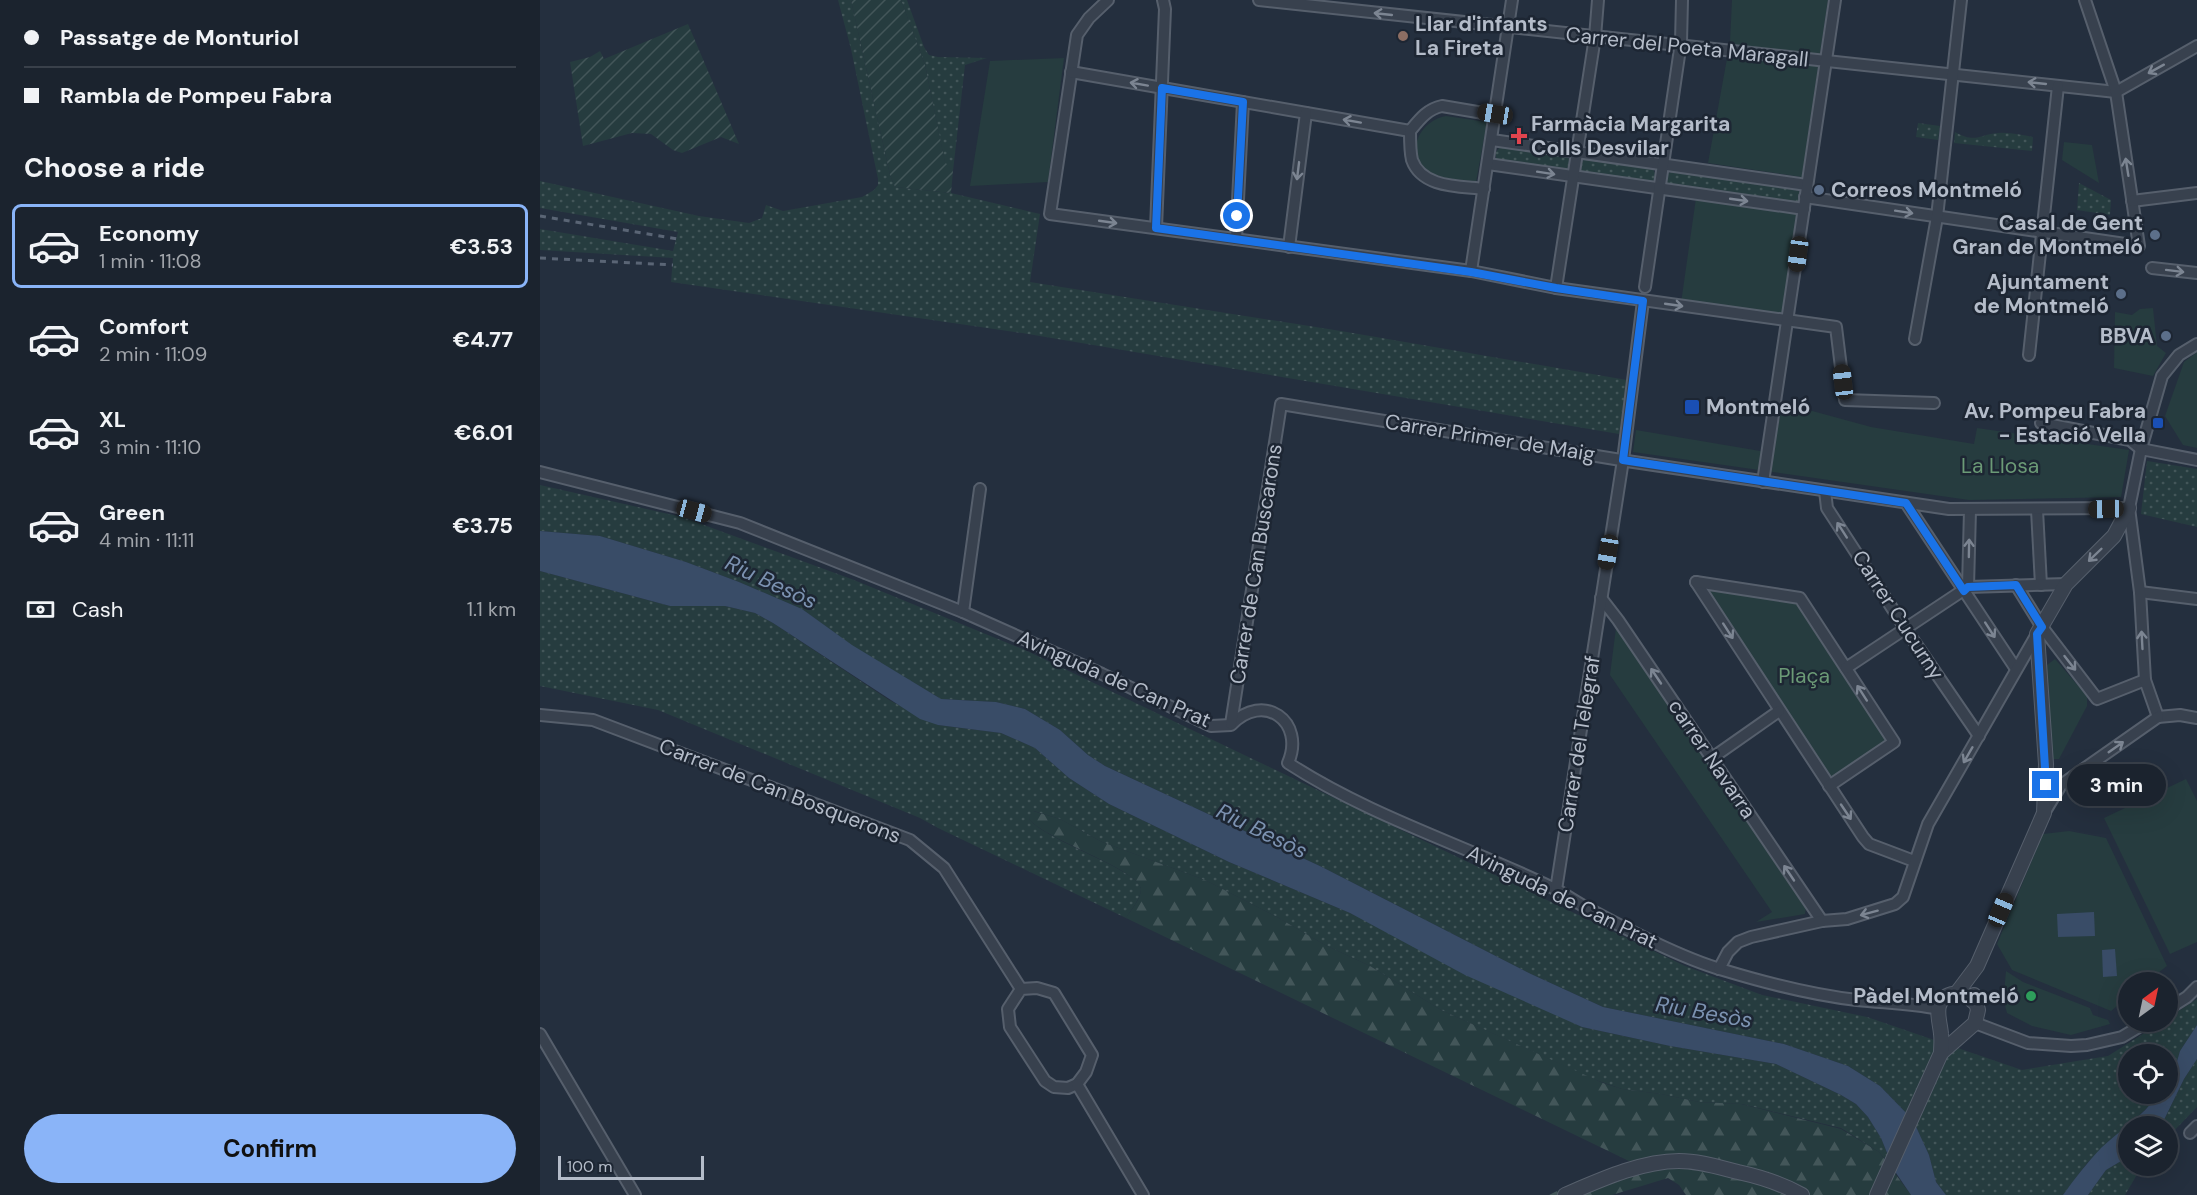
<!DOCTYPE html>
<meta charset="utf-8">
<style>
:root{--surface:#1b232e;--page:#242b36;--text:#f1f3f6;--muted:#a0a4aa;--line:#39404a;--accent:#8ab4f8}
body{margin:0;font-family:"DM Sans",sans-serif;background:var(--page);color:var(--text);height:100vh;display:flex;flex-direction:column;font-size:22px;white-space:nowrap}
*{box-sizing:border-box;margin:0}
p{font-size:20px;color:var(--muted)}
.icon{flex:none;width:33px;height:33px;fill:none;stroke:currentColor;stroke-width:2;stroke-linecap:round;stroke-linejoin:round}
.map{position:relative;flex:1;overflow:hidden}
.details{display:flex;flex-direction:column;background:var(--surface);width:540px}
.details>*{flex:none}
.top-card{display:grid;align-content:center;height:132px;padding:0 24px;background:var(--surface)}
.needle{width:39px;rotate:33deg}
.controls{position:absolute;left:1578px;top:972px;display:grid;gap:12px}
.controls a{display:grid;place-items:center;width:60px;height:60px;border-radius:50%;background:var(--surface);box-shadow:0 6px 24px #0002,0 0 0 2px var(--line);font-size:30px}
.scale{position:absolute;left:18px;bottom:15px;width:146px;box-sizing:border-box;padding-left:6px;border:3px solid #b4bcc9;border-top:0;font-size:16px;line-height:21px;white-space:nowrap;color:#b4bcc9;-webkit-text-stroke:4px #1d2633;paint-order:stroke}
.end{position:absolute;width:27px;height:27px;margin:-14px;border:8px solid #1a73e8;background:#fff;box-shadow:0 0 0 3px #fff}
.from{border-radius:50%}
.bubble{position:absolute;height:42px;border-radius:21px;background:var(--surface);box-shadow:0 6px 24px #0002,0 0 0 2px var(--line);font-size:20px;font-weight:700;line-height:42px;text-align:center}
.car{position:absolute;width:18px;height:36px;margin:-18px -9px;border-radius:8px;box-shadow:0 0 4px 2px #0007;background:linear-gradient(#222 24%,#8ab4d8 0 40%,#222 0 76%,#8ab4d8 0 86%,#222 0)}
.top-card b{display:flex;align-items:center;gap:21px;height:57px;font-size:22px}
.top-card b+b{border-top:2px solid var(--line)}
.top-card i{width:15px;height:15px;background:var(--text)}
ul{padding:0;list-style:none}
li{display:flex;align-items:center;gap:18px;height:84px;margin:0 12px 9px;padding:0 12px;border:3px solid transparent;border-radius:9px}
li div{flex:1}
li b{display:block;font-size:22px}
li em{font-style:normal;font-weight:700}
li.current{border-color:var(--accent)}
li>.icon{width:54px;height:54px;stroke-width:1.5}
h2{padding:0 24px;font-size:27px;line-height:72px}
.pay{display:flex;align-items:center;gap:15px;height:66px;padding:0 24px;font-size:22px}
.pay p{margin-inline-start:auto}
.cta{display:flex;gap:12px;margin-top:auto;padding:12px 24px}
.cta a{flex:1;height:69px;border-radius:36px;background:var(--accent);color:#111;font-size:24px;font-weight:700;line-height:69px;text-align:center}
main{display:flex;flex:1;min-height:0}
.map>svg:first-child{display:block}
.grass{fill:url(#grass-dots)}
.forest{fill:url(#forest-firs)}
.park{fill:#263c3f}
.garden{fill:url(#garden-furrows)}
.water{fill:#394c67}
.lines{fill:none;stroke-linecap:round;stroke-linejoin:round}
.minor-casing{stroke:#565f6c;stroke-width:14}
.tertiary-casing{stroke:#565f6c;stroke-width:16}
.minor{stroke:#38414e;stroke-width:10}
.tertiary{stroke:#38414e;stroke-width:14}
.rail{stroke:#5a6575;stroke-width:3;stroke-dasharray:6 6;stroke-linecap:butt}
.oneway{stroke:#7c8592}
.route{stroke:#1a73e8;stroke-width:8}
.education-dot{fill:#8d6e63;stroke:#1d2633;stroke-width:2}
.health-dot{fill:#e0444e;stroke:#1d2633;stroke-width:2}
.service-dot{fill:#5c6f8a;stroke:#1d2633;stroke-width:2}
.transit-dot{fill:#1a4fb4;stroke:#1d2633;stroke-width:2}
.leisure-dot{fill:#2e9e5b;stroke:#1d2633;stroke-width:2}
.labels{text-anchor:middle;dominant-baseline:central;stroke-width:5;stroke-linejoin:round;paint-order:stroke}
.poi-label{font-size:21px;font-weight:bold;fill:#b4bcc9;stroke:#1d2633;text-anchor:end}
.street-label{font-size:21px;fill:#b4bcc9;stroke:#1d2633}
.park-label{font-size:21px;fill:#6b9a76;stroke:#1d2633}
.water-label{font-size:22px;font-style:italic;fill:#7c92b1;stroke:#1d2633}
</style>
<main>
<section class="details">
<div class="top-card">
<b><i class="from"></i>Passatge de Monturiol</b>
<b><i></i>Rambla de Pompeu Fabra</b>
</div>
<h2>Choose a ride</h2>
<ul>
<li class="current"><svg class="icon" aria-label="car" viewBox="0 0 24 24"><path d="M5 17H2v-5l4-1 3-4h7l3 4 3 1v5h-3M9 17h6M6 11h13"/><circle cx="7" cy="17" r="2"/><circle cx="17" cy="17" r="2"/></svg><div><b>Economy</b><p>1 min · 11:08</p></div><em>€3.53</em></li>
<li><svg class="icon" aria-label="car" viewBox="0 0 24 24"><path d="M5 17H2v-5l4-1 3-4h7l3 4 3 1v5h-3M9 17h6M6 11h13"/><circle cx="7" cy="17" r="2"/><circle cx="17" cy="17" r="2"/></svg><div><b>Comfort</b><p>2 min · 11:09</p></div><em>€4.77</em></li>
<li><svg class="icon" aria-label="car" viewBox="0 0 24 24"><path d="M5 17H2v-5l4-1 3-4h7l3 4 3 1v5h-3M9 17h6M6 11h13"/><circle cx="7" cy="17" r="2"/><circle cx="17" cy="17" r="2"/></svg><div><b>XL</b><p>3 min · 11:10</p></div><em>€6.01</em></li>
<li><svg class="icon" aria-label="car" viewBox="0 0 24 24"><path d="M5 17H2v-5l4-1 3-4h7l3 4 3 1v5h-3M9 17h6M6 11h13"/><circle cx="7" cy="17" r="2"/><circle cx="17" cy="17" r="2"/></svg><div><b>Green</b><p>4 min · 11:11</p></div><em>€3.75</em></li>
</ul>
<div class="pay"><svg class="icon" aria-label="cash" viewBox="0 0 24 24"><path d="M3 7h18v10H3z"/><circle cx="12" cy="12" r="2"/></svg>Cash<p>1.1 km</p></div>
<div class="cta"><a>Confirm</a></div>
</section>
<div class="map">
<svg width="1657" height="1195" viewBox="0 0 1657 1195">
<defs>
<pattern id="grass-dots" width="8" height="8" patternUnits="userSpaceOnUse" patternTransform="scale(1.5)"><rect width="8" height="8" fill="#263c3f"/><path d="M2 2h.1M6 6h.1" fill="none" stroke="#435659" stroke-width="1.8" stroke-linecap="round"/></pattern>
<pattern id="forest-firs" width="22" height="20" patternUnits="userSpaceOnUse" patternTransform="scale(1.5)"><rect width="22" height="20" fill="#263c3f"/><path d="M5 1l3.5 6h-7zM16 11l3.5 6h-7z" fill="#435659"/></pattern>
<pattern id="garden-furrows" width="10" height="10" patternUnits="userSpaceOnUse" patternTransform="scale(1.5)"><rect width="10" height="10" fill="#263c3f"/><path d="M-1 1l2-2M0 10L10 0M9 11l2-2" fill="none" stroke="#435659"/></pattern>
</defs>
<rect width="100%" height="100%" fill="#242f3e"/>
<g class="grass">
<polygon points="298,0 311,0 350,175 355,187 411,193 500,214 490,282 801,331 1087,380 1079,434 482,333 131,282 133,258 0,250 0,229 133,251 138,232 0,208 0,181 159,216 209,223 222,218 226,205 243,211 322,197 334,190 338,185 338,179 311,49"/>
<polygon points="361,0 367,0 384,47 389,55 398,57 447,58 425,65 413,171 405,163 385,65"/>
<polygon points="1378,123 1400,126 1398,140 1376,137"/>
<path d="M1415,132C1436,144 1440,134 1458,133C1469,132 1482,135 1493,137L1492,151L1414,143Z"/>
<polygon points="962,145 1027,156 1031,162 1028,170 957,161 955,153"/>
<path d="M1047,158L1109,167L1113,169L1116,176L1112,182L1106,185L1041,173C1039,166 1040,161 1047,158Z"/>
<polygon points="1134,171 1255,188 1262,194 1260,203 1125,185 1125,175"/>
<polygon points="1539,183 1571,200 1570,215 1537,210"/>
<polygon points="1607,461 1657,469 1657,527 1601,514"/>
<polygon points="0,485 142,517 314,580 485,650 1145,966 1222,995 1327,1017 1482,1070 1568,1056 1622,1022 1628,1022 1628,1018 1657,999 1657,1025 1640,1051 1635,1068 1628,1079 1628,1054 1588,1054 1588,1094 1618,1094 1608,1107 1547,1163 1523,1195 1406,1195 1396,1182 1389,1155 1373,1120 1340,1086 1308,1066 1244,1044 1063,1007 991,974 782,867 565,766 548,755 520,730 485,709 456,702 401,699 312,646 262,609 199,582 146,562 60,536 0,531"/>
<path d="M0,571L130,606H185L215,613L233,623L349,700L398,725L461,733L495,748L529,778L569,804L689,862L810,913L1042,1027L1130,1046L1236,1064L1301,1095L1316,1104L1328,1117L1341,1138L1354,1170L1339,1152L1301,1128L1202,1104L1159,1102L1121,1094L1082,1089L1053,1079L901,1010L830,966L785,945L737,917L665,880L562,842L520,819L494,811L489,819C506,841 600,870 601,889C601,898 591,910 586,918L398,828L380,818L118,710L0,686Z"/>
<polygon points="1657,1059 1657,1107 1628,1137 1628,1126 1621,1126 1644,1079"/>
<polygon points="1588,1157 1588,1166 1602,1166 1585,1195 1548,1195 1566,1170"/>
</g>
<path class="forest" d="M493,811L520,819L562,842L665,880L737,917L785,945L830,966L901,1010L1063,1083L1082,1089L1121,1094L1159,1102L1201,1104L1301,1129L1339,1152L1371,1195H1146L1139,1185L1128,1178L1072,1195H1009L1037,1181L1091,1162L586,918C591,910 601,899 601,889C600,870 506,840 489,819Z"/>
<g class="park">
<polygon points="1192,0 1288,0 1262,177 1168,163 1190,42"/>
<polygon points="524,58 508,182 430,186 450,61"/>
<path d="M906,116L947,122L936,182C921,179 897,180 886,169C864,149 882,120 906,116Z"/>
<polygon points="1524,142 1552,145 1559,183 1522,160"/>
<polygon points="1156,198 1258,211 1243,318 1141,303"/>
<polygon points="1613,308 1617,346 1626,353 1613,376 1574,368 1575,312 1592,315 1600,309"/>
<polygon points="1657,352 1657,448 1643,445 1625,416 1644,362"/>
<polygon points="1243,403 1331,427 1434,444 1437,428 1589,450 1581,497 1429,500 1093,452 1096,430 1232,453"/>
<polygon points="1166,587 1257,602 1348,741 1291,779"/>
<polygon points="1076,628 1080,629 1266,907 1265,914 1216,922 1232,912 1070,675"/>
<polygon points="1515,659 1547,696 1547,706 1519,759 1511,759 1503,668"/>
<polygon points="1646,779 1657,801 1657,942 1630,954 1564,818"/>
<polygon points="1529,831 1566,838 1627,966 1606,982 1588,982 1588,997 1571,1011 1472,970 1457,944 1503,834"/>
<path d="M1466,971L1483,982L1550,1008L1553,1015L1568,1020L1570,1024L1531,1035L1492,1026L1467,1013C1462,998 1465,986 1466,971Z"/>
</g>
<g class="garden">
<polygon points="311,0 361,0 385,65 405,162 413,171 411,193 355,187 350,175"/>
<polygon points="148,24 199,144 181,137 142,153 133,150 111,134 92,133 43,146 30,62 50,57 60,51 64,59"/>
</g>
<g class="water">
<polygon points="0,531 60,536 146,562 199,582 262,609 312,645 401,699 456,702 485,709 520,730 548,755 565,766 782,867 991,974 1063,1007 1244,1044 1308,1066 1340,1086 1373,1120 1389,1155 1396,1182 1406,1195 1371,1195 1354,1170 1341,1138 1328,1117 1316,1104 1301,1095 1236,1064 1130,1046 1042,1027 925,975 810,913 689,862 569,804 529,778 495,748 461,733 398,725 380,719 233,623 215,613 185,606 130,606 0,571"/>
<polygon points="1554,912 1555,936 1518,937 1517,914"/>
<polygon points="1575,949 1577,976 1563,977 1562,950"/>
<path d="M1657,1025V1059L1644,1079L1621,1126H1588V1157L1566,1170L1548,1195H1523C1535,1178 1547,1163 1561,1148C1580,1130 1604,1116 1618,1094H1628V1079L1635,1068L1640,1051Z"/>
</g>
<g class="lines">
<g class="minor-casing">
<g id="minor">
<polyline points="568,0 549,18 537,35 510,214 931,271 1016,288 1296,327 1305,400 1394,403"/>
<polyline points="719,0 1576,92"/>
<polyline points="531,72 870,131"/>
<polyline points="1576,92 1657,46"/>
<polyline points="952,140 1267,185"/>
<polyline points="948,164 1264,209"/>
<path d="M944,189C919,186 882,188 872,160C870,152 870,140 870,131C879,120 887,109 902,106L955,115"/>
<polyline points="1265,197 1599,246 1576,92 1545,0"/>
<polyline points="1592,201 1657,193"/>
<polyline points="616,228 625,9 623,0"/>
<polyline points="696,239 703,102"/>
<polyline points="749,247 766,113"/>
<polyline points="1612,268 1657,273"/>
<polyline points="931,271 972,0"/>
<polyline points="1105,287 1141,42 1142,0"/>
<polyline points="1016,288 1055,37 1058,0"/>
<polyline points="1375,339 1397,217 1421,0"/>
<polyline points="1489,355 1518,86"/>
<polyline points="1501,423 1590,440 1601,449 1657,460"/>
<path d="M0,472L200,523L423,612L562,674L671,726L691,725C723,691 766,721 748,763C831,817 927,846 1015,889C1026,895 1036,902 1047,908C1086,929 1141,958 1183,970C1226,983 1272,995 1317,1000C1344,1003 1371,1003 1398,1009"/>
<polyline points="1223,482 1295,0"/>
<polyline points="1285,491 1287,508 1365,628 1439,736"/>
<polyline points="1366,503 1476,669"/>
<polyline points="1497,510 1501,585"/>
<polyline points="1156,582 1323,837 1329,844 1374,861"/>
<polyline points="1156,582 1260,598 1354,742 1289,786"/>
<polyline points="1476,585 1502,627 1557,699 1605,680"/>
<polyline points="1428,587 1430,510"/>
<polyline points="1600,592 1657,599"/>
<polyline points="1061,598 1078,620 1282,921"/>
<polyline points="423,612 440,489"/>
<polyline points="1306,668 1428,587 1526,584"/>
<polyline points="0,715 53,720 370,840 404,868 481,989"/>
<polyline points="1618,717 1605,680 1600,592 1589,508 1601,449 1622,376 1639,355 1657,344"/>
<polyline points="1618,717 1640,715 1657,718"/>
<polyline points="691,724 741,404 1087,461 1409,509 1589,508"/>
<polyline points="1172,758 1239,711"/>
<polyline points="1504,813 1521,785 1618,717"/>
<polyline points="1016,890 1083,460 1103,301"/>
<polyline points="1179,969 1188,952 1198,942 1211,937 1282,921 1307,919 1355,904 1363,897 1388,824 1497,634"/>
<polygon points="497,988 514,993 552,1055 546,1072 537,1084 528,1088 514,1087 505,1081 470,1027 468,1009 481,989"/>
<polyline points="1628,1009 1647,997 1657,987"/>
<polyline points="1435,1023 1488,1043 1531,1046 1547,1045 1582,1037 1607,1022"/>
<polyline points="0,1034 95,1195"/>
<polyline points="537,1084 603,1195"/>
<polyline points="1650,1133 1657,1126"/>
</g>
</g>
<g class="tertiary-casing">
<g id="tertiary">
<polyline points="1416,994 1437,966 1504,813 1506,764 1497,634 1526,584 1574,536 1589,508"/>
<polyline points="1401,1053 1435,1023 1438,1010 1434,995"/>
<path d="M1025,1195C1060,1180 1101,1161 1139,1161C1159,1161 1178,1167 1198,1172C1221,1177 1241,1183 1262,1195"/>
<path d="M1337,1195L1401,1053C1401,1047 1402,1040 1401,1034C1400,1020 1391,1000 1412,994C1421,992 1428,996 1434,1002"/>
</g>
</g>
<use href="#minor" class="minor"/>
<use href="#tertiary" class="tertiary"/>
<g class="rail">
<polyline points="0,216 138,239"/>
<polyline points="0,258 133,265"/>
</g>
</g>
<defs><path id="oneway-shaft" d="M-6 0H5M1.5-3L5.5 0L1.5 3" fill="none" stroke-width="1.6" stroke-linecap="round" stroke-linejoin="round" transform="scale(1.5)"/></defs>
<g class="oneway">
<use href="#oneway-shaft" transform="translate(843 14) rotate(-174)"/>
<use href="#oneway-shaft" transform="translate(1616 69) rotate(151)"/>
<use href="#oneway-shaft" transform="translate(1497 83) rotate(-174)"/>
<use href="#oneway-shaft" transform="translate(599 84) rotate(-170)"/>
<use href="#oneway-shaft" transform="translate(812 121) rotate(-170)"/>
<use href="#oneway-shaft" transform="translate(1587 167) rotate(-99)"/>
<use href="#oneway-shaft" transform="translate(758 171) rotate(97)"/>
<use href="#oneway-shaft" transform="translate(1006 173) rotate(9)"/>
<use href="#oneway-shaft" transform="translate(1199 200) rotate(8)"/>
<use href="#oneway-shaft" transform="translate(1364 212) rotate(9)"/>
<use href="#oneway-shaft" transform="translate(568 222) rotate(8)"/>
<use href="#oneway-shaft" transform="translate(1635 271) rotate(7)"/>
<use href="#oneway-shaft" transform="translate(1134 305) rotate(8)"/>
<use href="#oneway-shaft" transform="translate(1302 530) rotate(-123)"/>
<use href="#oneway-shaft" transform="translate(1429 548) rotate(-89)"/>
<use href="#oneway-shaft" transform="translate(1555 555) rotate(136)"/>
<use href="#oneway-shaft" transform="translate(1450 630) rotate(57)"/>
<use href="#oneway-shaft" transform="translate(1188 631) rotate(57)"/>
<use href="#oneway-shaft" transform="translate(1602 640) rotate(-93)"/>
<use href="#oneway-shaft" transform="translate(1530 663) rotate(52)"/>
<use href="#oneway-shaft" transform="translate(1116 676) rotate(-124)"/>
<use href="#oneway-shaft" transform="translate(1322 693) rotate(-123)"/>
<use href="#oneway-shaft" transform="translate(1576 747) rotate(-35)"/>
<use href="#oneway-shaft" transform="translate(1428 755) rotate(120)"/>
<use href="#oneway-shaft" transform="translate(1306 812) rotate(56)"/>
<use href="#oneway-shaft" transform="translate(1249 873) rotate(-124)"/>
<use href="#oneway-shaft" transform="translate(1329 913) rotate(165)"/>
</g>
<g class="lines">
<polyline class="route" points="697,216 703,102 622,88 616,228 931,272 1016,288 1103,301 1083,460 1366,503 1424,591 1428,587 1476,585 1502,627 1497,634 1506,785"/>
</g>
<circle class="education-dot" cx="863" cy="36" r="6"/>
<path class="health-dot" d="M976 127h6v6h6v6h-6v6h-6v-6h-6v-6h6z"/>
<g class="service-dot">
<circle cx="1279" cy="190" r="6"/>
<circle cx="1615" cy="235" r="6"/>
<circle cx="1581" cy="294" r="6"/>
<circle cx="1626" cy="336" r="6"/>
</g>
<g class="transit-dot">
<rect x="1144" y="399" width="16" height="16" rx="3"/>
<rect x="1612" y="417" width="12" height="12" rx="3"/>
</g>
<circle class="leisure-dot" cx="1491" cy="996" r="6"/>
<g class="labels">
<g class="poi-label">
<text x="875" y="24" text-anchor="start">Llar d'infants<tspan x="875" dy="24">La Fireta</tspan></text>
<text x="991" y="124" text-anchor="start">Farmàcia Margarita<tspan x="991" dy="24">Colls Desvilar</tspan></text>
<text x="1291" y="190" text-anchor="start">Correos Montmeló</text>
<text x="1603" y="223">Casal de Gent<tspan x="1603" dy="24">Gran de Montmeló</tspan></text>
<text x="1569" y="282">Ajuntament<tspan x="1569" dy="24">de Montmeló</tspan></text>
<text x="1614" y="336">BBVA</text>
<text x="1166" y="407" text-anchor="start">Montmeló</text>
<text x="1606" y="411">Av. Pompeu Fabra<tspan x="1606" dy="24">- Estació Vella</tspan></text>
<text x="1479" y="996">Pàdel Montmeló</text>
</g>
<g class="street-label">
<text transform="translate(1147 47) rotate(6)">Carrer del Poeta Maragall</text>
<text transform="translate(950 438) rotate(9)">Carrer Primer de Maig</text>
<text transform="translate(716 564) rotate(-81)">Carrer de Can Buscarons</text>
<text transform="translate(1358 615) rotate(57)">Carrer Cucurny</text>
<text transform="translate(574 679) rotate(24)">Avinguda de Can Prat</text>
<text transform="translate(1039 744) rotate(-81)">Carrer del Telegraf</text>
<text transform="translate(1172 759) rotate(56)">carrer Navarra</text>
<text transform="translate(240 791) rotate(21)">Carrer de Can Bosquerons</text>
<text transform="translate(1022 897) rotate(26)">Avinguda de Can Prat</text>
</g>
<g class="park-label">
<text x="1460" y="466">La Llosa</text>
<text x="1264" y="676">Plaça</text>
</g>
<g class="water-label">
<text transform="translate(231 582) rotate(25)">Riu Besòs</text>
<text transform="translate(722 831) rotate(26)">Riu Besòs</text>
<text transform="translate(1164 1012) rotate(10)">Riu Besòs</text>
</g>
</g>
</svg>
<div class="controls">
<a><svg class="needle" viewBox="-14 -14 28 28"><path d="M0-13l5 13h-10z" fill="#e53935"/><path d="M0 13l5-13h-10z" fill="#a0a4aa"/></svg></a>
<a><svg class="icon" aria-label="locate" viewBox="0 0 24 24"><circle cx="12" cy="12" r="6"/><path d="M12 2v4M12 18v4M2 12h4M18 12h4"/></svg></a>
<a><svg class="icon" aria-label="layers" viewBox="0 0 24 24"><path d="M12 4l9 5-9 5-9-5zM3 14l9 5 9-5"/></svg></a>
</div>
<div class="scale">100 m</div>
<i class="end from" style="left:697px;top:216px"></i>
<i class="end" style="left:1506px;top:785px"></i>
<div class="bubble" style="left:1527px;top:764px;width:99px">3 min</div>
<i class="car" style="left:955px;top:114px;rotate:279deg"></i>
<i class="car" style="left:1258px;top:254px;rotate:188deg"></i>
<i class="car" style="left:1303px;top:382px;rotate:353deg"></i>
<i class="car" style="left:1566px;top:509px;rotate:269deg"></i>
<i class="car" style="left:154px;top:511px;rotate:105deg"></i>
<i class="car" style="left:1068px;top:552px;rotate:189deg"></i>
<i class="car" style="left:1461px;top:910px;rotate:23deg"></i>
</div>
</main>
